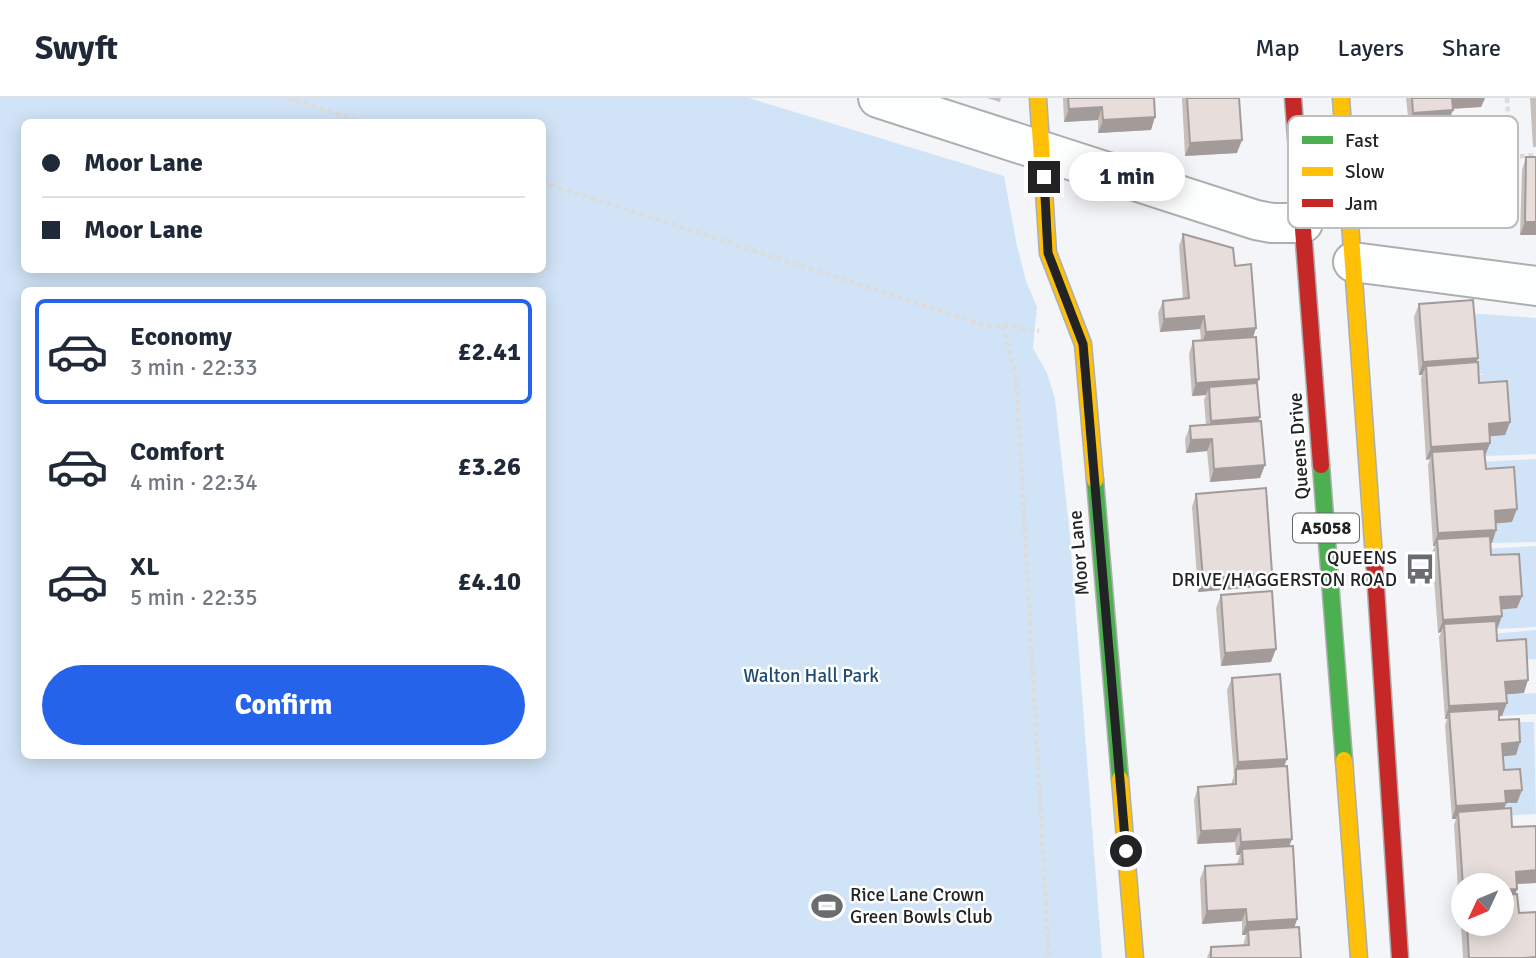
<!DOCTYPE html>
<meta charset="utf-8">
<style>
:root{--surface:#fff;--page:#f2f2f3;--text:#1f2937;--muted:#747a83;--line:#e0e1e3;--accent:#2563eb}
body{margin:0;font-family:Signika,sans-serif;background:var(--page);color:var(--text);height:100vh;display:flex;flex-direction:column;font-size:26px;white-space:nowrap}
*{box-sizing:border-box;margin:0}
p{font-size:23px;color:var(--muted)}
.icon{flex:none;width:38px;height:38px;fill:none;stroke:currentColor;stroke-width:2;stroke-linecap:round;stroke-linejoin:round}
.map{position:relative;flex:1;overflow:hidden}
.details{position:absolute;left:21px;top:189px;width:525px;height:472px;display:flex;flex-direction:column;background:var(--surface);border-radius:10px;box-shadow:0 4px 18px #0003}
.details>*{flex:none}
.banner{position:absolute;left:21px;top:21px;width:525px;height:154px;border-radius:10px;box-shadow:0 4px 18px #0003;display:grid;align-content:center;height:154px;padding:0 21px;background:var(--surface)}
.needle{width:46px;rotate:226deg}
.fabs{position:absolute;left:1451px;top:775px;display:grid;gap:14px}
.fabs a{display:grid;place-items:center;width:63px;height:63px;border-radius:50%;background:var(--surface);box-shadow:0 4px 18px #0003;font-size:35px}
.end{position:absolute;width:32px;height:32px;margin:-16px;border:9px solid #212324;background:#fff;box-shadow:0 0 0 4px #fff}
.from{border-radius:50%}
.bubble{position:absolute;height:49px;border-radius:24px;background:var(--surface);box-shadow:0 4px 18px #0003;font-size:23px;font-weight:700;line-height:49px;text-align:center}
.banner b{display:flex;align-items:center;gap:24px;height:66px;font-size:26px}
.banner b+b{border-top:2px solid var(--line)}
.banner i{width:18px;height:18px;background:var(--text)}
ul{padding:12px 0 0;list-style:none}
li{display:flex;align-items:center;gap:21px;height:105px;margin:0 14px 10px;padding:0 7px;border:4px solid transparent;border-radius:10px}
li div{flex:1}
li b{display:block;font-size:26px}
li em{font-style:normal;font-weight:700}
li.selected{border-color:var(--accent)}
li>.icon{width:63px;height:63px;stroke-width:1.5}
.primary-button{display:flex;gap:14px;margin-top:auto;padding:14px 21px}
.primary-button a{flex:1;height:80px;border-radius:42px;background:var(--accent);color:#fff;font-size:28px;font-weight:700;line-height:80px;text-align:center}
header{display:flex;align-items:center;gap:42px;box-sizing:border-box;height:98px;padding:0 35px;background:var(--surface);border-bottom:2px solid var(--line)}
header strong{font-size:33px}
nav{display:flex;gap:38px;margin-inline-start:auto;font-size:24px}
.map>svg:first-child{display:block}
.green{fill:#d1e4f7;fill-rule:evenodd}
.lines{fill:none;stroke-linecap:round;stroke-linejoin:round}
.street-casing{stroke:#acaeaf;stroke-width:42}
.fast-casing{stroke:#acaeaf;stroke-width:19}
.slow-casing{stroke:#acaeaf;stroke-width:19}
.jam-casing{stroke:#acaeaf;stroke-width:19}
.path{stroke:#dcdcdd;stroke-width:4.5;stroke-dasharray:5 3.5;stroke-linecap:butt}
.street{stroke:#fdfefe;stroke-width:38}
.fast{stroke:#4caf50;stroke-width:16}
.slow{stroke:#ffc107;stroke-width:16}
.jam{stroke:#c62828;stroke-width:16}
.wall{fill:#c7bfbc;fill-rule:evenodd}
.shaded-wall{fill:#a29b99}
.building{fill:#e7dedb;stroke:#a29b99;stroke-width:2}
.route{stroke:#212324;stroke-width:9}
.labels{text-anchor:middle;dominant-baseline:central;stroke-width:5;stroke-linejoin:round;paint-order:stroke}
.shield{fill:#fff;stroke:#646566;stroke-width:2}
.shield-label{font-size:18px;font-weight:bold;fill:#212324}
.street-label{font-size:19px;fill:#212324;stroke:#fff}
.poi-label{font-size:19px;fill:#212324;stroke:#fff;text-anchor:end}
.park-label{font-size:19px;fill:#1d4c75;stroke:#fff}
.key{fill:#fff;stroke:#bcbdbd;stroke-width:2}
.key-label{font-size:19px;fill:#212324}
</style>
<header>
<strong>Swyft</strong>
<nav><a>Map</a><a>Layers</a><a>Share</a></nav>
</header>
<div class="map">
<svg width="1536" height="860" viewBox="0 0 1536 860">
<rect width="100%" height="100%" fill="#f3f5f8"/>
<g class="green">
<path d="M0,0H749L1004,78L1017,148L1026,183L1037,209L1033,250L1047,275L1055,301L1070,438L1102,860H0ZM24,24H542V172H24ZM24,192H542V658H24Z"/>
<polygon points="1468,215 1536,220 1536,356 1485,358 1484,339 1505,337 1474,298 1473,277 1484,277 1473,273"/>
<path d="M1536,361V444L1492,445C1490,417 1482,391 1479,364Z"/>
<polygon points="1536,448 1536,529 1497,531 1485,451"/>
<polygon points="1536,532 1536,561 1522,562 1493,556 1491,536"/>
<polygon points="1536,595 1536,616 1502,618 1501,597"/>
<polygon points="1494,624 1534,624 1536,716 1502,718 1501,706 1516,705 1499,685"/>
</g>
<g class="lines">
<g class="street-casing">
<g id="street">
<polyline points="878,0 1256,122 1272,125 1303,125"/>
<polyline points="1353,164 1536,188"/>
</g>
</g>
<g class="fast-casing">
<g id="fast">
<polyline points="1321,367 1344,662"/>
<polyline points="1095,382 1120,681"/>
</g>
</g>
<g class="slow-casing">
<g id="slow">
<polyline points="1038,0 1048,155 1083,246 1095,382"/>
<polyline points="1341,0 1374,459"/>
<polyline points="1344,662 1359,860"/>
<polyline points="1120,681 1135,860"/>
</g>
</g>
<g class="jam-casing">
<g id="jam">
<polyline points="1293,0 1321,367"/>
<polyline points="1374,459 1400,860"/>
</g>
</g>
<g class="path">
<polyline points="287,0 362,24"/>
<polyline points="1507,0 1511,59 1536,57"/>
<polyline points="542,84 987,228 1003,227 1039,233"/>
<polyline points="1003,227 1016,278 1049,860"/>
</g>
<use href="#street" class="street"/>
<use href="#fast" class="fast"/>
<use href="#slow" class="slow"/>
<use href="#jam" class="jam"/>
</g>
<g class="wall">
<polygon points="987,0 1001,0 1000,4"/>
<polygon points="1063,0 1154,0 1151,32 1098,35 1098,22 1064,24"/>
<polygon points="1182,0 1239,0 1237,55 1185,58"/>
<polygon points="1406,0 1485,0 1481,9 1452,11 1448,25 1409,28"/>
<polygon points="1530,0 1536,0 1536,49 1533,49"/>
<polygon points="1414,29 1453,37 1490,91 1462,93 1459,102 1412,104 1409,42"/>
<polygon points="1526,59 1536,137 1520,137 1522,72"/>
<polygon points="1183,136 1235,168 1253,239 1260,319 1258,323 1260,380 1210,384 1207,353 1186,355 1185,341 1190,328 1206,327 1204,302 1206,297 1192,298 1189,256 1193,243 1201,243 1200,231 1160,234 1158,215 1163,203 1183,201 1179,148"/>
<path d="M1419,206L1476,265L1479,285L1510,324L1505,337L1489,338L1490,345L1485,358L1486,371L1512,424L1496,425V432L1492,445H1490L1491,457L1522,498L1517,510L1501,511L1502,518L1497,531V543L1524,595L1506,596L1502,618H1499V622L1516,657L1503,658L1504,672L1522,692L1517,705H1506L1504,711L1536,785L1517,786V791L1515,796L1519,815L1536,860H1463L1460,812L1462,807H1459L1454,727L1456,721H1452L1445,627L1447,621H1445L1439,539L1441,534L1438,535L1432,454L1435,448H1433L1428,367L1430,361L1426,362L1421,281L1422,277H1419L1414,219ZM1463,788L1502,826H1463Z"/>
<polygon points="1196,396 1272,475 1268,488 1198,494 1192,409"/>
<polygon points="1221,497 1271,564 1221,568 1216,510"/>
<polygon points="1232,580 1284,668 1292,741 1289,748 1297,821 1294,829 1301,860 1207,860 1211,849 1243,848 1246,837 1242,837 1242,823 1202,826 1200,781 1205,768 1237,766 1240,757 1236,757 1235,744 1197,746 1194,702 1198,689 1231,687 1234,677 1227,592"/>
</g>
<g class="shaded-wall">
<polygon points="1451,0 1485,0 1481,9 1447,11"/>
<polygon points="1102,9 1098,22 1064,24 1069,11"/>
<polygon points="1453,12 1448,25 1409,28 1413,15"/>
<polygon points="1155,19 1151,32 1098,35 1103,22"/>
<polygon points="1242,42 1237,55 1185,58 1190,45"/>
<polygon points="1495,78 1490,91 1462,93 1459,102 1412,104 1417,91 1463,80"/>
<polygon points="1525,124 1536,124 1536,137 1520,137"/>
<polygon points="1204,218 1200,231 1160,234 1164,221"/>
<polygon points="1256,230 1252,243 1201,247 1206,234"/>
<polygon points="1478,260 1473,273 1426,268 1422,277 1419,277 1423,264"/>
<polygon points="1259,281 1254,294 1209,289 1206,297 1192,298 1196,285"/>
<polygon points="1260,319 1255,332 1207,336 1211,323"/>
<polygon points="1510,324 1505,337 1484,339 1489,326"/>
<polygon points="1212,341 1207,353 1186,355 1191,342"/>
<polygon points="1490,345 1485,358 1432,354 1430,361 1426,362 1431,349"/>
<polygon points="1265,367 1260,380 1210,384 1214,371"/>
<polygon points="1517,411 1512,424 1491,426 1495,413"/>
<polygon points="1496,432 1492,445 1438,448 1437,441 1435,448 1433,448 1438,435"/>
<polygon points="1272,475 1268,488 1198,494 1203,481"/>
<polygon points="1522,498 1517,510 1496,512 1500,499"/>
<polygon points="1502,518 1497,531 1444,526 1441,534 1438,535 1443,522"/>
<polygon points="1276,551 1271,564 1221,568 1225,555"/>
<polygon points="1528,582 1524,595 1501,597 1505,584"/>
<polygon points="1507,605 1502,618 1450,621 1449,614 1447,621 1445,621 1449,608"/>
<polygon points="1520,644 1516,657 1497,659 1502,646"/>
<polygon points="1287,661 1282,674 1236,671 1233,677 1238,664"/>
<polygon points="1522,692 1517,705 1506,705 1502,718 1458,714 1456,721 1452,721 1456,708 1505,693"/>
<polygon points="1240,731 1235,744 1197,746 1201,733"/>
<polygon points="1292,741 1287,754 1242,751 1240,757 1236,757 1241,744"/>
<polygon points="1536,772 1536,785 1511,786 1516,774"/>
<polygon points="1517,791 1513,804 1502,805 1502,792"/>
<polygon points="1463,797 1462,807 1459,807"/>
<polygon points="1246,811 1242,823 1202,826 1207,813"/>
<polygon points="1297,821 1293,834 1248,832 1246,837 1242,837 1247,824"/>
</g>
<g class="building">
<polygon points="1068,0 1154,0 1155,19 1103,22 1102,9 1069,11"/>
<polygon points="1187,0 1239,0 1242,42 1190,45"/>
<polygon points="1412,0 1452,0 1453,12 1413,15"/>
<polygon points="1526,59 1536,59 1536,124 1525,124"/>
<polygon points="1183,136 1233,150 1235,168 1251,166 1256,230 1206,234 1204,218 1164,221 1163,203 1189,200"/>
<polygon points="1473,202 1478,260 1423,264 1419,206"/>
<polygon points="1256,239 1259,281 1196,285 1193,243"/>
<polygon points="1478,264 1479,285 1507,283 1510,324 1489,326 1490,345 1431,349 1426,268"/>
<polygon points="1257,285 1260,319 1211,323 1209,289"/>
<polygon points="1261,323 1265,367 1214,371 1212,341 1191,342 1190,328"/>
<polygon points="1484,351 1486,371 1514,369 1517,411 1495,413 1496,432 1438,435 1432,354"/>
<polygon points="1266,390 1272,475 1203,481 1196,396"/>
<polygon points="1490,438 1491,457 1519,456 1522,498 1500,499 1502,518 1443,522 1437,441"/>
<polygon points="1272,493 1276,551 1225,555 1221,497"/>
<polygon points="1496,523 1497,543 1526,541 1528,582 1505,584 1507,605 1449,608 1444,526"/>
<polygon points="1280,576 1287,661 1238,664 1232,580"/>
<polygon points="1499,611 1499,622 1519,621 1520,644 1502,646 1504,672 1520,671 1522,692 1505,693 1506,705 1456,708 1449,614"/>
<polygon points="1287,668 1292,741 1241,744 1240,731 1201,733 1198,689 1236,686 1236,671"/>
<polygon points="1511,710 1512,729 1536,728 1536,772 1516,774 1517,791 1502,792 1502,788 1463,788 1458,714"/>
<polygon points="1293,748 1297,821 1247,824 1246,811 1207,813 1205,768 1243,766 1242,751"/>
<polygon points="1517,796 1519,815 1536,814 1536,859 1523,860 1469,860 1467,826 1502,826 1502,797"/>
<polygon points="1299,829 1301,860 1211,860 1211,849 1249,847 1248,832"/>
</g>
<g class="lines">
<polyline class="route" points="1044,79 1048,155 1083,246 1126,753"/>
</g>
<defs>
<g id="bus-bare" transform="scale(2.415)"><path d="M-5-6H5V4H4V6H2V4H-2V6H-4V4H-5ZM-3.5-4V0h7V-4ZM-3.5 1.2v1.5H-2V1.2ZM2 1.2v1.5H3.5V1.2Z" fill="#6a6c6e" stroke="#fff" stroke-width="2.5" paint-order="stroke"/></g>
<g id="stadium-bare" transform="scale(2.415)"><path d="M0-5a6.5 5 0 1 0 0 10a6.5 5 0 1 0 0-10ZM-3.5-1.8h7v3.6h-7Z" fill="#6a6c6e" stroke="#fff" stroke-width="2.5" paint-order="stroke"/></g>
</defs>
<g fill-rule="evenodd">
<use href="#bus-bare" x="1420" y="471"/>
<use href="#stadium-bare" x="827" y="808"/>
</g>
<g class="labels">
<rect class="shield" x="1293" y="415.5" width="66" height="29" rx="5"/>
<g class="shield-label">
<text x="1326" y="430">A5058</text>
</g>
<g class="street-label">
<text transform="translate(1299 348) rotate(-94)">Queens Drive</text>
<text transform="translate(1079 455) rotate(-95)">Moor Lane</text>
</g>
<g class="poi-label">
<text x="1397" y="460">QUEENS<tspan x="1397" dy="22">DRIVE/HAGGERSTON ROAD</tspan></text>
<text x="850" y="797" text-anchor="start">Rice Lane Crown<tspan x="850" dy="22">Green Bowls Club</tspan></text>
</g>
<g class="park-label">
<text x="811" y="578">Walton Hall Park</text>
</g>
</g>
<rect x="1288" y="18" width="230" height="112" rx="10" class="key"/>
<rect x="1302" y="38" width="31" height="8" fill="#4caf50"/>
<rect x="1302" y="69" width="31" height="9" fill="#ffc107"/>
<rect x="1302" y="101" width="31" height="8" fill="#c62828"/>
<g class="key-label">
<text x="1345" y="49">Fast</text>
<text x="1345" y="80">Slow</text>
<text x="1345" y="112">Jam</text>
</g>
</svg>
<div class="fabs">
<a><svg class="needle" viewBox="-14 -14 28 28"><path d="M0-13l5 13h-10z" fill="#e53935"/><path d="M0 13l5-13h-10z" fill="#747a83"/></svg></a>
</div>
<i class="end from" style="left:1126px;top:753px"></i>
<i class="end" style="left:1044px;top:79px"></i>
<div class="bubble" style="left:1069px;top:54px;width:116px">1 min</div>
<div class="banner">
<b><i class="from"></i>Moor Lane</b>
<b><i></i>Moor Lane</b>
</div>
<section class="details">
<ul>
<li class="selected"><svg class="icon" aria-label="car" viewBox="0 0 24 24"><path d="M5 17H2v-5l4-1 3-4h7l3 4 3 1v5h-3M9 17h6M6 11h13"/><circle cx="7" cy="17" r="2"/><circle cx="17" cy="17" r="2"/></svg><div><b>Economy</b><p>3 min · 22:33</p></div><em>£2.41</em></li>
<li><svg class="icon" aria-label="car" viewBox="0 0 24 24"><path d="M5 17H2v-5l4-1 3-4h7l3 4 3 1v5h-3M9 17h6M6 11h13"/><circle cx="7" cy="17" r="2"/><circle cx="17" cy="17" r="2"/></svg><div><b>Comfort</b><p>4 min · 22:34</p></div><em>£3.26</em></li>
<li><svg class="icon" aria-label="car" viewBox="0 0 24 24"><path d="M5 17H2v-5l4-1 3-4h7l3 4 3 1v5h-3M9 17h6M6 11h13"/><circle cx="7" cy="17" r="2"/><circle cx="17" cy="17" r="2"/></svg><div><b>XL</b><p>5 min · 22:35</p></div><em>£4.10</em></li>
</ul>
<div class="primary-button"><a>Confirm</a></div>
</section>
</div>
